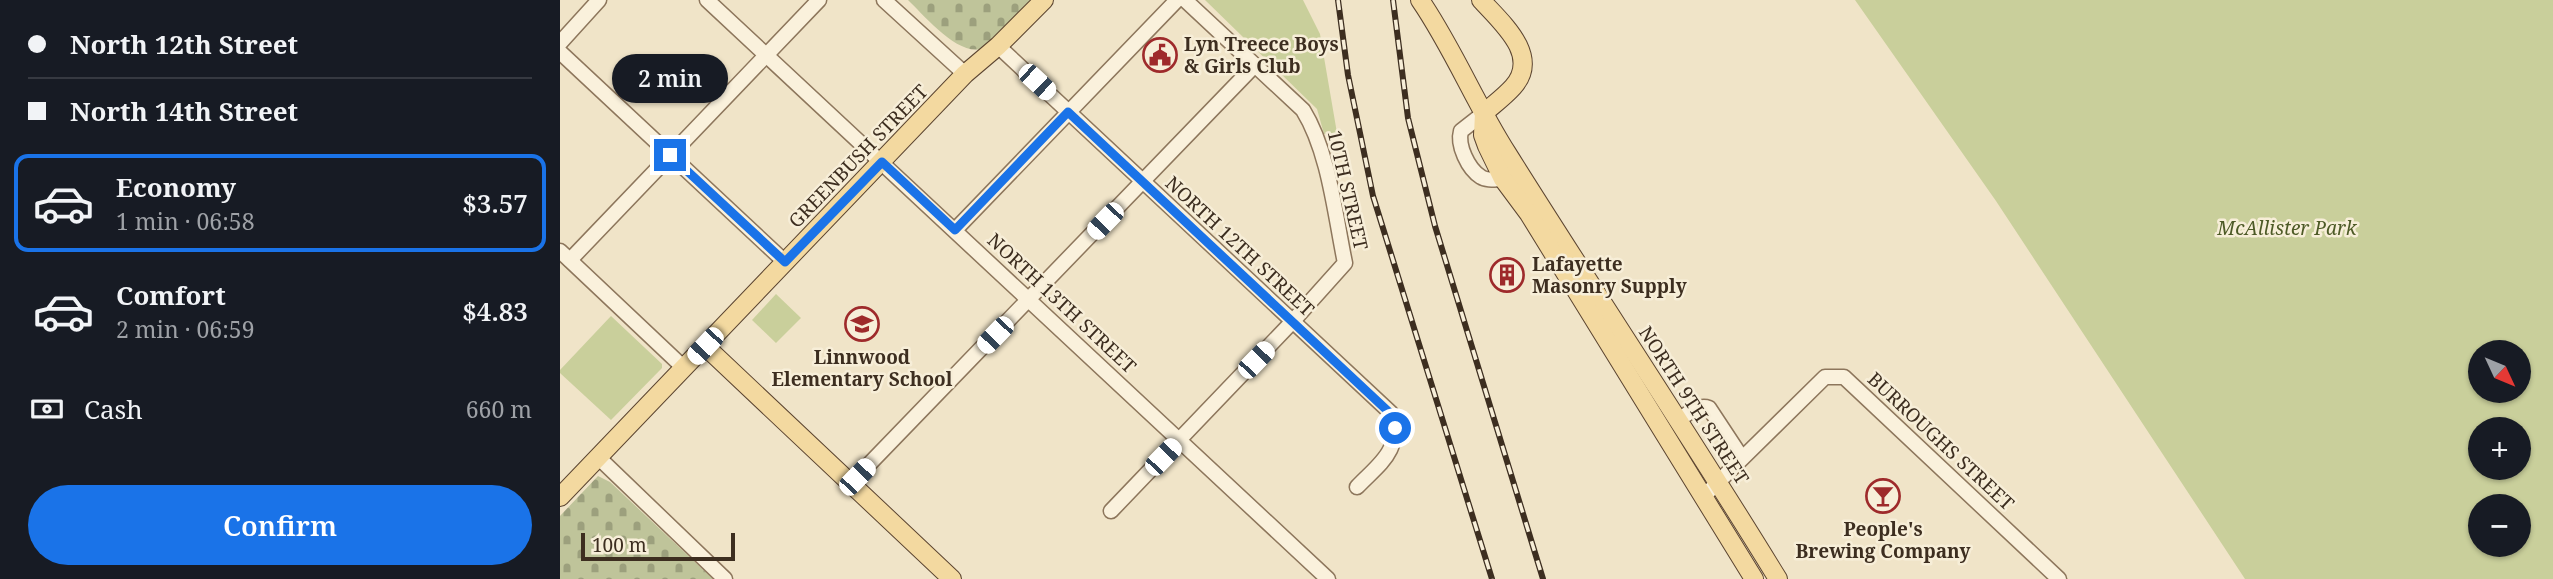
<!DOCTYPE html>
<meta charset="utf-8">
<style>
:root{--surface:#171b24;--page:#242831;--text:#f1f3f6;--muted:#9ea1a6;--line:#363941;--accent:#1a73e8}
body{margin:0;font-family:"Noto Serif",serif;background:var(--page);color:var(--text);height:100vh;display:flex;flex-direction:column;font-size:26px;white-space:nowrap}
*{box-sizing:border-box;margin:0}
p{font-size:23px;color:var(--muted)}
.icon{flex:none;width:38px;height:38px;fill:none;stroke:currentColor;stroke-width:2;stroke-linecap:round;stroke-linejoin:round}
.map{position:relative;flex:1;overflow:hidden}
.details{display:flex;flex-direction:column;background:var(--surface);width:560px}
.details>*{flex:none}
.top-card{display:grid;align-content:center;height:154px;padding:0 28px;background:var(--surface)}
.needle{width:46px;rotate:134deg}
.buttons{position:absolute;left:1908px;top:340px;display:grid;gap:14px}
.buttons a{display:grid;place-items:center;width:63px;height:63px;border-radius:50%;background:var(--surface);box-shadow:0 2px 5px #0004;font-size:35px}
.scale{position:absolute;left:21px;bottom:18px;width:154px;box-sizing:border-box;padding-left:7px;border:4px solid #3d2e20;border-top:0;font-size:19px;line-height:24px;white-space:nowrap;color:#3d2e20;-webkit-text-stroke:5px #f7eed8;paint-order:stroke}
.end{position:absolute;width:32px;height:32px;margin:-16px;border:9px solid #1a73e8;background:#fff;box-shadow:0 0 0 4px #fff}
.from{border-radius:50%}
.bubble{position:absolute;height:49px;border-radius:24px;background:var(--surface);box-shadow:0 2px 5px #0004;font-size:23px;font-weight:600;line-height:49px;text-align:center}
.car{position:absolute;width:21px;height:42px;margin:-21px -10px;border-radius:9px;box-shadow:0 0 5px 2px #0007;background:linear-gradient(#fff 24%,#345 0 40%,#fff 0 76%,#345 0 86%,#fff 0)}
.top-card b{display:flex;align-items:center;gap:24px;height:66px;font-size:26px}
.top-card b+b{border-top:2px solid var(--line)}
.top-card i{width:18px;height:18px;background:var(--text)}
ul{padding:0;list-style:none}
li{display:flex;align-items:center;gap:21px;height:98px;margin:0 14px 10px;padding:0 14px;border:4px solid transparent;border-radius:14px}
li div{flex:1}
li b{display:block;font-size:26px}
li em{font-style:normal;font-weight:600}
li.current{border-color:var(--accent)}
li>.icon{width:63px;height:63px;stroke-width:1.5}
.pay{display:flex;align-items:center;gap:18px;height:77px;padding:0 28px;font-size:26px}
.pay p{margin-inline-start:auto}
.cta{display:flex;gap:14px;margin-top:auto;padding:14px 28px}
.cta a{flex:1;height:80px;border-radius:42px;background:var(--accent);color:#fff;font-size:28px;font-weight:600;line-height:80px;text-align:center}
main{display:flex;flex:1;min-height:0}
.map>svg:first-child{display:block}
.green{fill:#c9cf9b;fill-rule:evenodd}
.cemetery{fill:url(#cemetery-stones)}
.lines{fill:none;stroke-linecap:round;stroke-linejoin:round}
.minor-casing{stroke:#8d765c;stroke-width:17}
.major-casing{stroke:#5b4430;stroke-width:20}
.minor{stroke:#faf1dc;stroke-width:14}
.major{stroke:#f3d9a0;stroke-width:18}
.rail-casing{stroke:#3d2e20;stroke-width:6}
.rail{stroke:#f7eed8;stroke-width:3.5;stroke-dasharray:10;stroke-linecap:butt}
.route{stroke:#1a73e8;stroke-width:9}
.labels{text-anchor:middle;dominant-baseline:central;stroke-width:5;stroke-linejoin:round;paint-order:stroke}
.poi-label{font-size:19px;font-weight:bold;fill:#3d2e20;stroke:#f7eed8;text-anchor:start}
.street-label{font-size:19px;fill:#3d2e20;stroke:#f7eed8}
.park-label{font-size:19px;font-style:italic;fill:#4d5a26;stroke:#f7eed8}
</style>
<main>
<section class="details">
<div class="top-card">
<b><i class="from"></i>North 12th Street</b>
<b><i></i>North 14th Street</b>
</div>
<ul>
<li class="current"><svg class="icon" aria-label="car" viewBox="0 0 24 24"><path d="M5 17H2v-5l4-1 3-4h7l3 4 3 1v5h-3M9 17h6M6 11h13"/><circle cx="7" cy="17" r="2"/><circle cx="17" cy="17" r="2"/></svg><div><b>Economy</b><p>1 min · 06:58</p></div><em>$3.57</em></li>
<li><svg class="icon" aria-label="car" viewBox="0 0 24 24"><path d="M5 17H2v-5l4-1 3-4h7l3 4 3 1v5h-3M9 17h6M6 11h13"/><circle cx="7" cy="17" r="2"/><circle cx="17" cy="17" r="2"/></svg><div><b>Comfort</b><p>2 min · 06:59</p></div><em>$4.83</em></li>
</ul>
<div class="pay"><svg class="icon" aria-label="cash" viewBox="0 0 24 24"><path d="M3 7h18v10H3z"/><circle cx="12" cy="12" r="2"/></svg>Cash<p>660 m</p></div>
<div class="cta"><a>Confirm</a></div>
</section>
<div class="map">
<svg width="1993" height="579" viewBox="0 0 1993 579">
<defs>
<pattern id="cemetery-stones" width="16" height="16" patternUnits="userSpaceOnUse" patternTransform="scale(1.75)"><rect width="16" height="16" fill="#bfc49a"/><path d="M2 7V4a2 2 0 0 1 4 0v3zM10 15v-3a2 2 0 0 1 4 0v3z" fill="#9ca07d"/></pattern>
</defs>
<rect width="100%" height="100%" fill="#f0e4c8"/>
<g class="green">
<polygon points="645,0 743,0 760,34 777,133 764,134 757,109"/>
<path d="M1295,0H1993V579H1685L1436,201ZM1920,352H1958V390H1920ZM1920,429H1958V467H1920ZM1920,506H1958V544H1920Z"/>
<polygon points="216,294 241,318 216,343 192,320"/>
<polygon points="51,316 102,364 102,368 51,420 0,373 0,370"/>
</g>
<g class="cemetery">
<path d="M348,0H473C460,14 443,36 427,46C403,63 364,15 348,0Z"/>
<polygon points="38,476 50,482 153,579 0,579 0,516"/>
</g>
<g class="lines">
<g class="minor-casing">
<g id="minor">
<polyline points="147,0 768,579"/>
<polyline points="324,0 405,74"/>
<polyline points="0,43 39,0"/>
<path d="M438,46L831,413C842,451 821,462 797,487"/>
<polyline points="0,52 225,262"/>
<path d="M924,113L901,131C897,145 908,169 921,177C927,181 936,179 943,179"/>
<polyline points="395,230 617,0"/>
<polyline points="0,251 124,368"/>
<polyline points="10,260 259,0"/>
<path d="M1118,420C1128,414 1138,404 1149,408L1182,458"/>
<polyline points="38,457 165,579"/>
<polyline points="290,484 695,65"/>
<polyline points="1143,497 1265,377 1284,377 1499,579"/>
<path d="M551,511L733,321L785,263C775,215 769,152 743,110L625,0"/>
</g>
</g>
<g class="major-casing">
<g id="major">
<path d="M860,0C893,48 915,103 947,153C1036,295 1130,435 1218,579"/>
<path d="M921,0C942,23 981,56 953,87C944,97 933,105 924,113"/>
<polyline points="924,113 923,135 927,146 943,179 969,214 1194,579"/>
<polyline points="145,346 392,579"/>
<polyline points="0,497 405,74 438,46 484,0"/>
</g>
</g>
<use href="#minor" class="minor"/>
<use href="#major" class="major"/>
<g class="rail-casing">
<g id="rail">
<polyline points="778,0 788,75 813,196 932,579"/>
<polyline points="833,0 848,118 875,226 983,579"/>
</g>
</g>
<use href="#rail" class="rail"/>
</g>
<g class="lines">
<polyline class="route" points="110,155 225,262 322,162 395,230 508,112 831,414 835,428"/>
</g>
<defs>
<g id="civic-ring" transform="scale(1.75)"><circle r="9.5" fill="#f7eed8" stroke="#9e2a2b" stroke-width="1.5"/><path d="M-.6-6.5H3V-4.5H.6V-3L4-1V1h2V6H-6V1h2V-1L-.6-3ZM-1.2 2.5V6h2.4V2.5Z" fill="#9e2a2b"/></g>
<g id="building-ring" transform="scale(1.75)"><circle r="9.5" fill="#f7eed8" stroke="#9e2a2b" stroke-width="1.5"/><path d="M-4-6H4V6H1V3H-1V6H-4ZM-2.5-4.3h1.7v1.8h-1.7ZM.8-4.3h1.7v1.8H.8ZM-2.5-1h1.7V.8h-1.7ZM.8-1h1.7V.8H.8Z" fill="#9e2a2b"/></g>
<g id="school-ring" transform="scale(1.75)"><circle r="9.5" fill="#f7eed8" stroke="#9e2a2b" stroke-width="1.5"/><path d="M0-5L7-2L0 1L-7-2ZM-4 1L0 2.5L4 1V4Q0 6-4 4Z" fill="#9e2a2b"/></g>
<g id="bar-ring" transform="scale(1.75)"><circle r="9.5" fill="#f7eed8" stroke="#9e2a2b" stroke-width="1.5"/><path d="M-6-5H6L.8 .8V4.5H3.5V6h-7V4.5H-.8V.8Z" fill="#9e2a2b"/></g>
</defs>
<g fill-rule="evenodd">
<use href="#civic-ring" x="600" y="55"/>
<use href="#building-ring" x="947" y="275"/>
<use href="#school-ring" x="302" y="324"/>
<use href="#bar-ring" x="1323" y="496"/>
</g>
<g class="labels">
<g class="poi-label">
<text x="624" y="44">Lyn Treece Boys<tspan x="624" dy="22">&amp; Girls Club</tspan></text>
<text x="972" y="264">Lafayette<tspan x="972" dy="22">Masonry Supply</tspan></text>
<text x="302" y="357" text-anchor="middle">Linnwood<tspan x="302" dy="22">Elementary School</tspan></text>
<text x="1323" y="529" text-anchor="middle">People's<tspan x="1323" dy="22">Brewing Company</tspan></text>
</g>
<g class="street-label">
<text transform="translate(298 156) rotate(-46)">GREENBUSH STREET</text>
<text transform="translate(788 190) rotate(77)">10TH STREET</text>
<text transform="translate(680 246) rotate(43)">NORTH 12TH STREET</text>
<text transform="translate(502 303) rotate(43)">NORTH 13TH STREET</text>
<text transform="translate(1134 405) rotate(57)">NORTH 9TH STREET</text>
<text transform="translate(1381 441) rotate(43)">BURROUGHS STREET</text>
</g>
<g class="park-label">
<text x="1727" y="228">McAllister Park</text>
</g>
</g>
</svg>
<div class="buttons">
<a><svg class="needle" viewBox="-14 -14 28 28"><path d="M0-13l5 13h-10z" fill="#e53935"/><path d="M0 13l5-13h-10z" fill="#9ea1a6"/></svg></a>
<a>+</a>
<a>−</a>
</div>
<div class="scale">100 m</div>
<i class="end from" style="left:835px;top:428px"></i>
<i class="end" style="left:110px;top:155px"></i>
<div class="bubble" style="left:52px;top:54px;width:116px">2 min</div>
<i class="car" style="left:477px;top:82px;rotate:133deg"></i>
<i class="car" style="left:545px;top:221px;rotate:224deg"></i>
<i class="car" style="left:435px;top:335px;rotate:224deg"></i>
<i class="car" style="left:145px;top:346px;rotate:223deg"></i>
<i class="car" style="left:696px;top:360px;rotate:44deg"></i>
<i class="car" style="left:603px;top:457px;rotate:44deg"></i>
<i class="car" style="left:297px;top:477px;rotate:44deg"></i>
</div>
</main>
